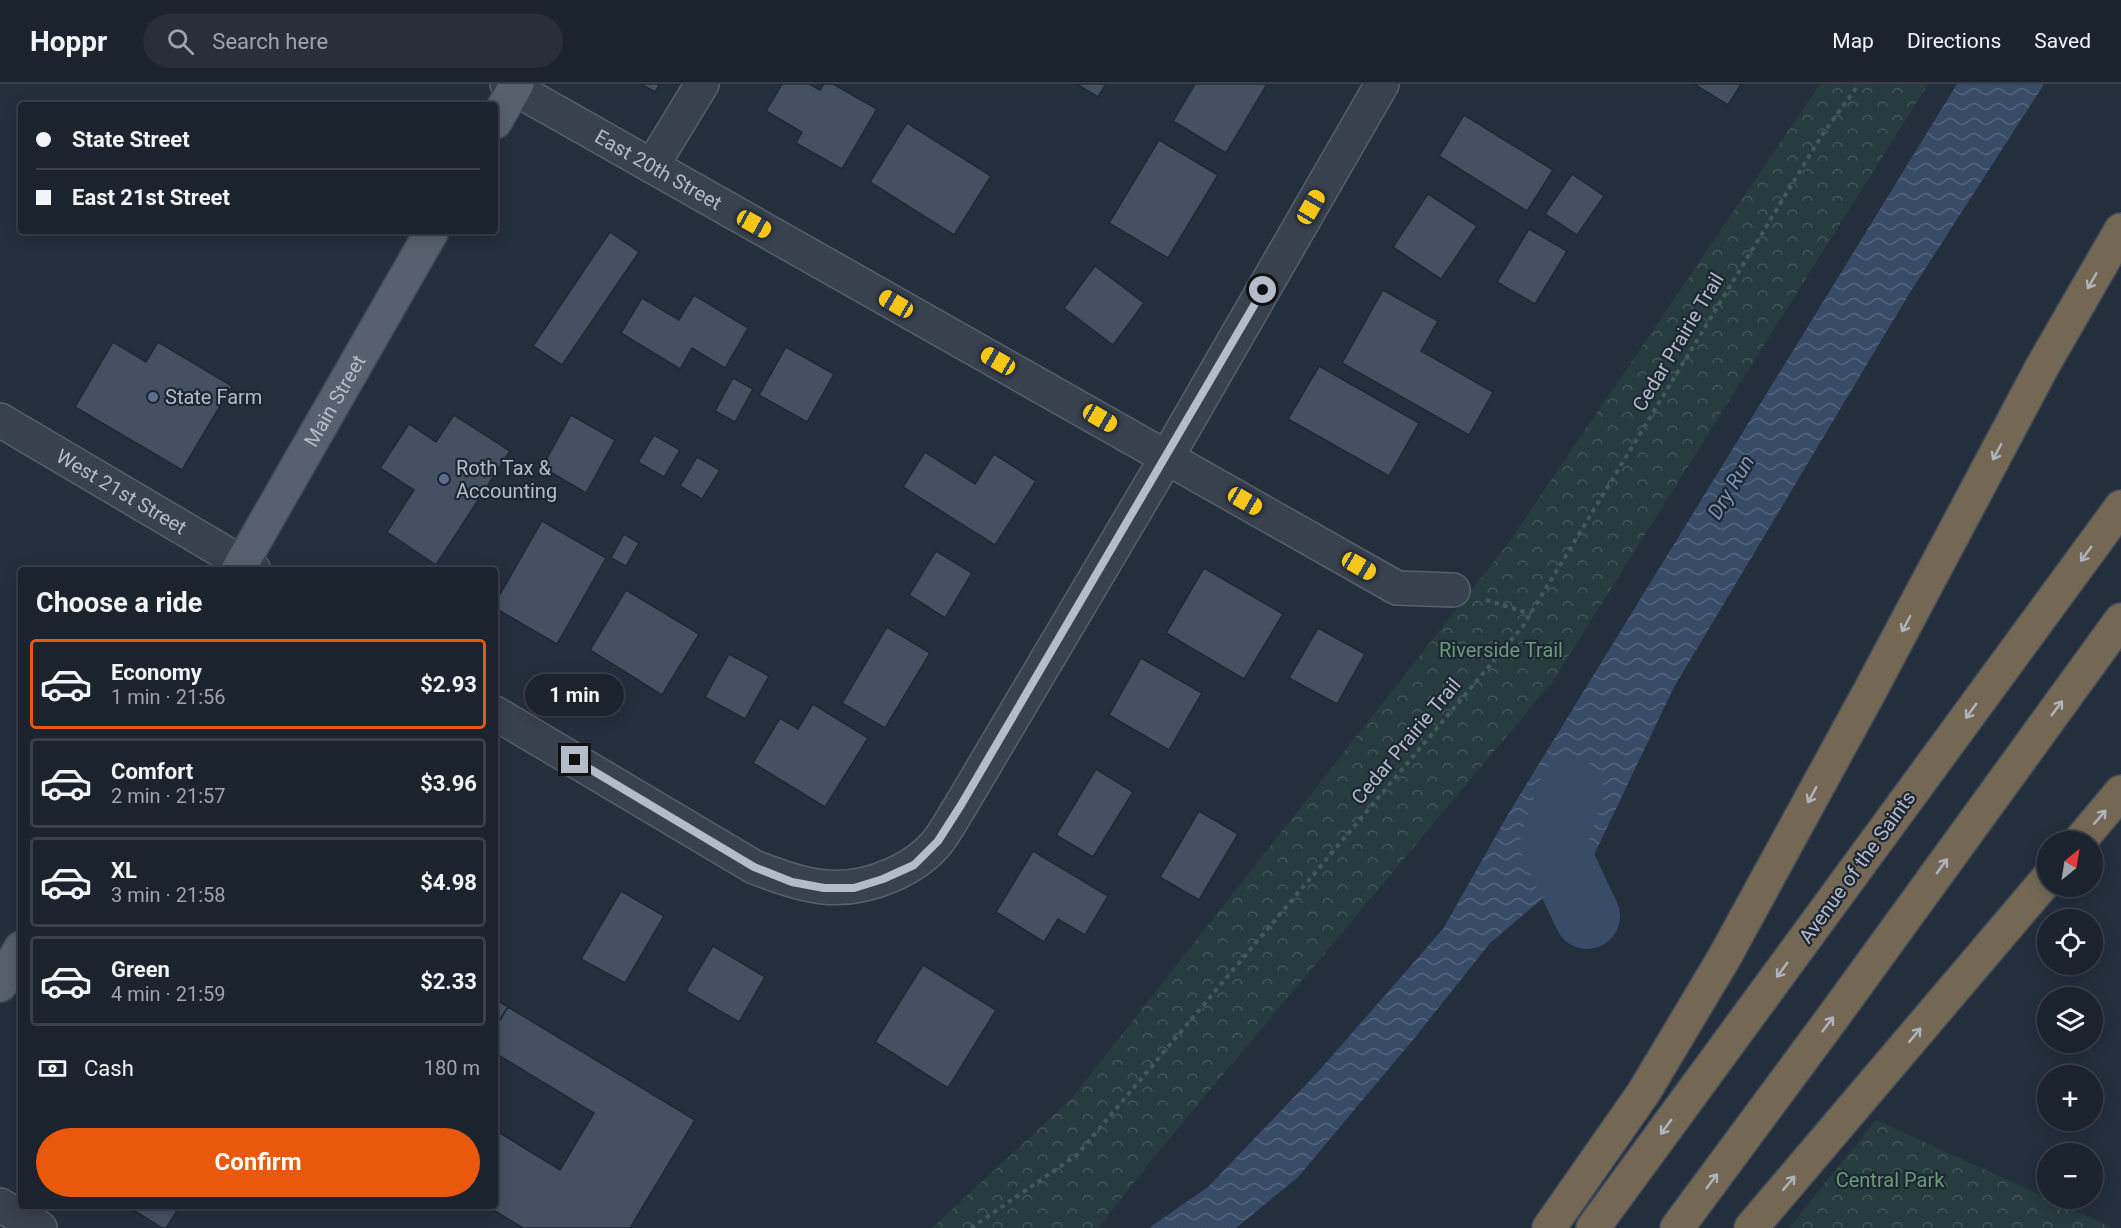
<!DOCTYPE html>
<meta charset="utf-8">
<style>
:root{--surface:#1b232e;--page:#282f3a;--text:#f1f3f6;--muted:#a0a4aa;--line:#39404a;--accent:#ea580c}
body{margin:0;font-family:Roboto,sans-serif;background:var(--page);color:var(--text);height:100vh;display:flex;flex-direction:column;font-size:22px;white-space:nowrap}
*{box-sizing:border-box;margin:0}
p{font-size:20px;color:var(--muted)}
.icon{flex:none;width:33px;height:33px;fill:none;stroke:currentColor;stroke-width:2;stroke-linecap:round;stroke-linejoin:round}
.map{position:relative;flex:1;overflow:hidden}
.side{position:absolute;left:18px;top:483px;width:480px;height:642px;display:flex;flex-direction:column;background:var(--surface);border-radius:6px;box-shadow:0 3px 15px #0003,0 0 0 2px var(--line)}
.side>*{flex:none}
.top-card{position:absolute;left:18px;top:18px;width:480px;height:132px;border-radius:6px;box-shadow:0 3px 15px #0003,0 0 0 2px var(--line);display:grid;align-content:center;height:132px;padding:0 18px;background:var(--surface)}
.needle{width:39px;rotate:30deg}
.controls{position:absolute;left:2037px;top:747px;display:grid;gap:12px}
.controls a{display:grid;place-items:center;width:66px;height:66px;border-radius:50%;background:var(--surface);box-shadow:0 3px 15px #0003,0 0 0 2px var(--line);font-size:30px}
.end{position:absolute;width:27px;height:27px;margin:-14px;border:8px solid #b4bcc9;background:#111;box-shadow:0 0 0 3px #111}
.from{border-radius:50%}
.bubble{position:absolute;height:42px;border-radius:21px;background:var(--surface);box-shadow:0 3px 15px #0003,0 0 0 2px var(--line);font-size:20px;font-weight:700;line-height:42px;text-align:center}
.car{position:absolute;width:18px;height:36px;margin:-18px -9px;border-radius:8px;box-shadow:0 0 4px 2px #0007;background:linear-gradient(#f5c518 24%,#345 0 40%,#f5c518 0 76%,#345 0 86%,#f5c518 0)}
.top-card b{display:flex;align-items:center;gap:21px;height:57px;font-size:22px}
.top-card b+b{border-top:2px solid var(--line)}
.top-card i{width:15px;height:15px;background:var(--text)}
ul{padding:0;list-style:none}
li{display:flex;align-items:center;gap:18px;height:90px;margin:0 12px 9px;padding:0 6px;border:3px solid var(--line);border-radius:6px}
li div{flex:1}
li b{display:block;font-size:22px}
li em{font-style:normal;font-weight:700}
li.active{border-color:var(--accent)}
li>.icon{width:54px;height:54px;stroke-width:1.5}
h2{padding:0 18px;font-size:27px;line-height:72px}
.pay{display:flex;align-items:center;gap:15px;height:66px;padding:0 18px;font-size:22px}
.pay p{margin-inline-start:auto}
.action{display:flex;gap:12px;margin-top:auto;padding:12px 18px}
.action a{flex:1;height:69px;border-radius:36px;background:var(--accent);color:#fff;font-size:24px;font-weight:700;line-height:69px;text-align:center}
header{display:flex;align-items:center;gap:36px;box-sizing:border-box;height:84px;padding:0 30px;background:var(--surface);border-bottom:2px solid var(--line)}
header strong{font-size:28px}
nav{display:flex;gap:33px;margin-inline-start:auto;font-size:21px}
.search{width:420px;height:54px;background:var(--page);display:flex;align-items:center;gap:15px;box-sizing:border-box;padding:0 21px;border-radius:33px;color:var(--muted);font-size:22px}
.map>svg:first-child{display:block}
.forest{fill:url(#forest-crowns)}
.water{fill:url(#water-waves)}
.lines{fill:none;stroke-linecap:round;stroke-linejoin:round}
.river{stroke:#394c67;stroke-width:66}
.building{fill:#455162;stroke:#1f2835;stroke-width:1.5}
.minor-casing{stroke:#565f6c;stroke-width:36}
.major-casing{stroke:#414a57;stroke-width:36}
.highway-casing{stroke:#434c59;stroke-width:36}
.path{stroke:#44595c;stroke-width:4;stroke-dasharray:4.5 4.5;stroke-linecap:butt}
.minor{stroke:#38414e;stroke-width:33}
.major{stroke:#56606e;stroke-width:33}
.highway{stroke:#746855;stroke-width:33}
.oneway{stroke:#aeb4bd}
.route{stroke:#b4bcc9;stroke-width:8}
.service-dot{fill:#5c6f8a;stroke:#1d2633;stroke-width:2}
.labels{text-anchor:middle;dominant-baseline:central;stroke-width:4.5;stroke-linejoin:round;paint-order:stroke}
.street-label{font-size:20px;fill:#b4bcc9;stroke:#1d2633}
.poi-label{font-size:20px;fill:#b4bcc9;stroke:#1d2633;text-anchor:start}
.park-label{font-size:20px;fill:#6b9a76;stroke:#1d2633}
.water-label{font-size:21px;font-style:italic;fill:#7c92b1;stroke:#1d2633}
</style>
<header>
<strong>Hoppr</strong>
<div class="search"><svg class="icon" aria-label="search" viewBox="0 0 24 24"><circle cx="10" cy="10" r="6"/><path d="M15 15l6 6"/></svg>Search here</div>
<nav><a>Map</a><a>Directions</a><a>Saved</a></nav>
</header>
<div class="map">
<svg width="2121" height="1144" viewBox="0 0 2121 1144">
<defs>
<pattern id="forest-crowns" width="20" height="18" patternUnits="userSpaceOnUse" patternTransform="scale(1.5)"><rect width="20" height="18" fill="#263c3f"/><path d="M2 6a3 3 0 1 1 6 0M12 15a3 3 0 1 1 6 0" fill="none" stroke="#435659"/></pattern>
<pattern id="water-waves" width="16" height="10" patternUnits="userSpaceOnUse" patternTransform="scale(1.5)"><rect width="16" height="10" fill="#394c67"/><path d="M0 5q4-4 8 0t8 0" fill="none" stroke="#53647b"/></pattern>
</defs>
<rect width="100%" height="100%" fill="#242f3e"/>
<g class="forest">
<polygon points="1820,0 1928,0 1553,597 1154,1073 1098,1144 932,1144 1072,1014 1507,461"/>
<polygon points="1876,1036 2113,1144 1789,1144"/>
</g>
<polygon class="water" points="1957,0 2044,0 1909,210 1674,603 1594,771 1490,859 1412,957 1298,1093 1236,1144 1149,1144 1208,1103 1317,989 1443,845 1510,727"/>
<g class="lines">
<polyline class="river" points="1571,707 1553,760 1587,832"/>
</g>
<g class="building">
<polygon points="641,0 660,0 655,8"/>
<polygon points="782,0 809,0 820,6 824,0 833,0 877,25 842,85 796,59 802,48 766,27"/>
<polygon points="1077,0 1106,0 1098,13"/>
<polygon points="1195,0 1267,0 1226,69 1173,37"/>
<polygon points="1694,0 1741,0 1728,21"/>
<polygon points="1464,31 1553,86 1527,127 1439,72"/>
<polygon points="907,39 991,92 954,151 870,98"/>
<polygon points="1159,56 1218,91 1168,174 1109,139"/>
<polygon points="1572,90 1604,112 1577,151 1545,130"/>
<polygon points="1428,110 1477,142 1441,195 1393,163"/>
<polygon points="1529,145 1567,167 1535,220 1497,198"/>
<polygon points="610,148 639,168 562,281 533,262"/>
<polygon points="1095,182 1144,219 1113,261 1064,224"/>
<polygon points="1383,206 1438,237 1421,267 1493,308 1469,351 1342,279"/>
<polygon points="694,211 748,244 725,284 692,264 680,285 621,249 642,214 679,236"/>
<polygon points="113,258 146,278 158,258 232,302 182,386 75,323"/>
<polygon points="786,263 834,290 807,338 759,311"/>
<polygon points="1319,282 1419,339 1389,392 1288,335"/>
<polygon points="733,294 753,305 735,338 715,327"/>
<polygon points="454,331 510,367 436,481 387,448 414,406 380,384 409,340 436,358"/>
<polygon points="571,331 615,356 586,409 542,383"/>
<polygon points="654,351 680,366 664,393 638,378"/>
<polygon points="925,368 975,400 994,370 1036,397 995,461 903,403"/>
<polygon points="697,373 720,386 702,415 680,402"/>
<polygon points="542,437 606,474 557,560 495,524 495,519"/>
<polygon points="624,450 639,459 626,482 611,474"/>
<polygon points="936,467 972,489 945,534 909,511"/>
<polygon points="1204,484 1283,530 1244,595 1166,549"/>
<polygon points="626,506 699,550 662,611 590,566"/>
<polygon points="887,543 930,569 885,644 842,619"/>
<polygon points="1318,544 1365,570 1337,620 1289,594"/>
<polygon points="729,570 769,592 745,635 705,613"/>
<polygon points="1141,574 1202,609 1169,666 1109,631"/>
<polygon points="813,620 868,654 825,723 753,679 780,634 798,645"/>
<polygon points="1096,685 1133,708 1093,773 1056,751"/>
<polygon points="1199,727 1238,750 1199,816 1160,793"/>
<polygon points="1033,767 1108,812 1085,851 1058,835 1044,858 996,828"/>
<polygon points="621,807 664,832 625,899 581,875"/>
<polygon points="713,862 765,893 739,938 686,907"/>
<polygon points="923,881 996,926 948,1004 875,958"/>
<polygon points="495,915 508,923 495,944"/>
<polygon points="508,923 695,1036 630,1144 523,1144 487,1122 495,1122 495,1046 560,1086 594,1029 495,969 495,944"/>
<polygon points="127,1122 180,1122 166,1144 162,1144"/>
</g>
<g class="lines">
<g class="minor-casing">
<g id="minor">
<path id="s1" d="M507,0L1397,504L1453,506"/>
<polyline points="652,82 702,0"/>
<path id="s2" d="M0,336L254,486"/>
<path d="M495,629L754,783C804,802 840,814 892,791C910,783 926,773 939,756C947,745 954,732 961,721L1167,373L1382,0"/>
<polyline points="0,1121 40,1144"/>
</g>
</g>
<g class="major-casing">
<g id="major">
<polyline points="495,38 517,0"/>
<path id="s3" d="M238,486L432,147"/>
<polyline points="0,901 21,864"/>
</g>
</g>
<g class="highway-casing">
<g id="highway">
<polyline points="2079,758 2121,708"/>
<polyline points="1549,1144 1644,1008 1724,874 1871,605 2042,283 2121,146"/>
<polyline points="1593,1144 2121,423"/>
<polyline points="1677,1144 1836,929 2121,536"/>
<polyline points="1751,1144 2048,794"/>
</g>
</g>
<g class="path">
<polyline points="1486,516 1531,530"/>
<polyline points="971,1144 1077,1071 1523,542 1822,51 1859,0"/>
</g>
<use href="#minor" class="minor"/>
<use href="#major" class="major"/>
<use href="#highway" class="highway"/>
</g>
<defs><path id="oneway-shaft" d="M-6 0H5M1.5-3L5.5 0L1.5 3" fill="none" stroke-width="1.6" stroke-linecap="round" stroke-linejoin="round" transform="scale(1.5)"/></defs>
<g class="oneway">
<use href="#oneway-shaft" transform="translate(2092 197) rotate(120)"/>
<use href="#oneway-shaft" transform="translate(1997 368) rotate(118)"/>
<use href="#oneway-shaft" transform="translate(2086 470) rotate(126)"/>
<use href="#oneway-shaft" transform="translate(1906 540) rotate(118)"/>
<use href="#oneway-shaft" transform="translate(2057 624) rotate(-54)"/>
<use href="#oneway-shaft" transform="translate(1971 627) rotate(126)"/>
<use href="#oneway-shaft" transform="translate(1812 711) rotate(119)"/>
<use href="#oneway-shaft" transform="translate(2100 733) rotate(-49)"/>
<use href="#oneway-shaft" transform="translate(1942 782) rotate(-54)"/>
<use href="#oneway-shaft" transform="translate(1782 886) rotate(126)"/>
<use href="#oneway-shaft" transform="translate(1828 940) rotate(-53)"/>
<use href="#oneway-shaft" transform="translate(1915 951) rotate(-50)"/>
<use href="#oneway-shaft" transform="translate(1666 1043) rotate(126)"/>
<use href="#oneway-shaft" transform="translate(1712 1097) rotate(-53)"/>
<use href="#oneway-shaft" transform="translate(1789 1099) rotate(-50)"/>
</g>
<g class="lines">
<polyline class="route" points="575,676 754,783 792,798 824,804 854,804 883,795 914,781 938,757 961,721 1263,206"/>
</g>
<g class="service-dot">
<circle cx="153" cy="313" r="6"/>
<circle cx="444" cy="395" r="6"/>
</g>
<g class="labels">
<g class="street-label">
<text stroke="none"><textPath href="#s1" startOffset="174">East 20th Street</textPath></text>
<text transform="translate(1678 258) rotate(-59)">Cedar Prairie Trail</text>
<text stroke="none"><textPath href="#s3" startOffset="195">Main Street</textPath></text>
<text stroke="none"><textPath href="#s2" startOffset="141">West 21st Street</textPath></text>
<text transform="translate(1406 657) rotate(-50)">Cedar Prairie Trail</text>
<text transform="translate(1857 783) rotate(-54)">Avenue of the Saints</text>
</g>
<g class="poi-label">
<text x="165" y="313">State Farm</text>
<text x="456" y="384">Roth Tax &amp;<tspan x="456" dy="23">Accounting</tspan></text>
</g>
<g class="park-label">
<text x="1501" y="566">Riverside Trail</text>
<text x="1890" y="1096">Central Park</text>
</g>
<g class="water-label">
<text transform="translate(1731 403) rotate(-59)">Dry Run</text>
</g>
</g>
</svg>
<div class="controls">
<a><svg class="needle" viewBox="-14 -14 28 28"><path d="M0-13l5 13h-10z" fill="#e53935"/><path d="M0 13l5-13h-10z" fill="#a0a4aa"/></svg></a>
<a><svg class="icon" aria-label="locate" viewBox="0 0 24 24"><circle cx="12" cy="12" r="6"/><path d="M12 2v4M12 18v4M2 12h4M18 12h4"/></svg></a>
<a><svg class="icon" aria-label="layers" viewBox="0 0 24 24"><path d="M12 4l9 5-9 5-9-5zM3 14l9 5 9-5"/></svg></a>
<a>+</a>
<a>−</a>
</div>
<i class="end from" style="left:1263px;top:206px"></i>
<i class="end" style="left:575px;top:676px"></i>
<div class="bubble" style="left:525px;top:590px;width:99px">1 min</div>
<i class="car" style="left:1311px;top:123px;rotate:30deg"></i>
<i class="car" style="left:754px;top:140px;rotate:119deg"></i>
<i class="car" style="left:896px;top:220px;rotate:300deg"></i>
<i class="car" style="left:998px;top:277px;rotate:300deg"></i>
<i class="car" style="left:1100px;top:334px;rotate:120deg"></i>
<i class="car" style="left:1245px;top:417px;rotate:120deg"></i>
<i class="car" style="left:1359px;top:482px;rotate:120deg"></i>
<div class="top-card">
<b><i class="from"></i>State Street</b>
<b><i></i>East 21st Street</b>
</div>
<section class="side">
<h2>Choose a ride</h2>
<ul>
<li class="active"><svg class="icon" aria-label="car" viewBox="0 0 24 24"><path d="M5 17H2v-5l4-1 3-4h7l3 4 3 1v5h-3M9 17h6M6 11h13"/><circle cx="7" cy="17" r="2"/><circle cx="17" cy="17" r="2"/></svg><div><b>Economy</b><p>1 min · 21:56</p></div><em>$2.93</em></li>
<li><svg class="icon" aria-label="car" viewBox="0 0 24 24"><path d="M5 17H2v-5l4-1 3-4h7l3 4 3 1v5h-3M9 17h6M6 11h13"/><circle cx="7" cy="17" r="2"/><circle cx="17" cy="17" r="2"/></svg><div><b>Comfort</b><p>2 min · 21:57</p></div><em>$3.96</em></li>
<li><svg class="icon" aria-label="car" viewBox="0 0 24 24"><path d="M5 17H2v-5l4-1 3-4h7l3 4 3 1v5h-3M9 17h6M6 11h13"/><circle cx="7" cy="17" r="2"/><circle cx="17" cy="17" r="2"/></svg><div><b>XL</b><p>3 min · 21:58</p></div><em>$4.98</em></li>
<li><svg class="icon" aria-label="car" viewBox="0 0 24 24"><path d="M5 17H2v-5l4-1 3-4h7l3 4 3 1v5h-3M9 17h6M6 11h13"/><circle cx="7" cy="17" r="2"/><circle cx="17" cy="17" r="2"/></svg><div><b>Green</b><p>4 min · 21:59</p></div><em>$2.33</em></li>
</ul>
<div class="pay"><svg class="icon" aria-label="cash" viewBox="0 0 24 24"><path d="M3 7h18v10H3z"/><circle cx="12" cy="12" r="2"/></svg>Cash<p>180 m</p></div>
<div class="action"><a>Confirm</a></div>
</section>
</div>
